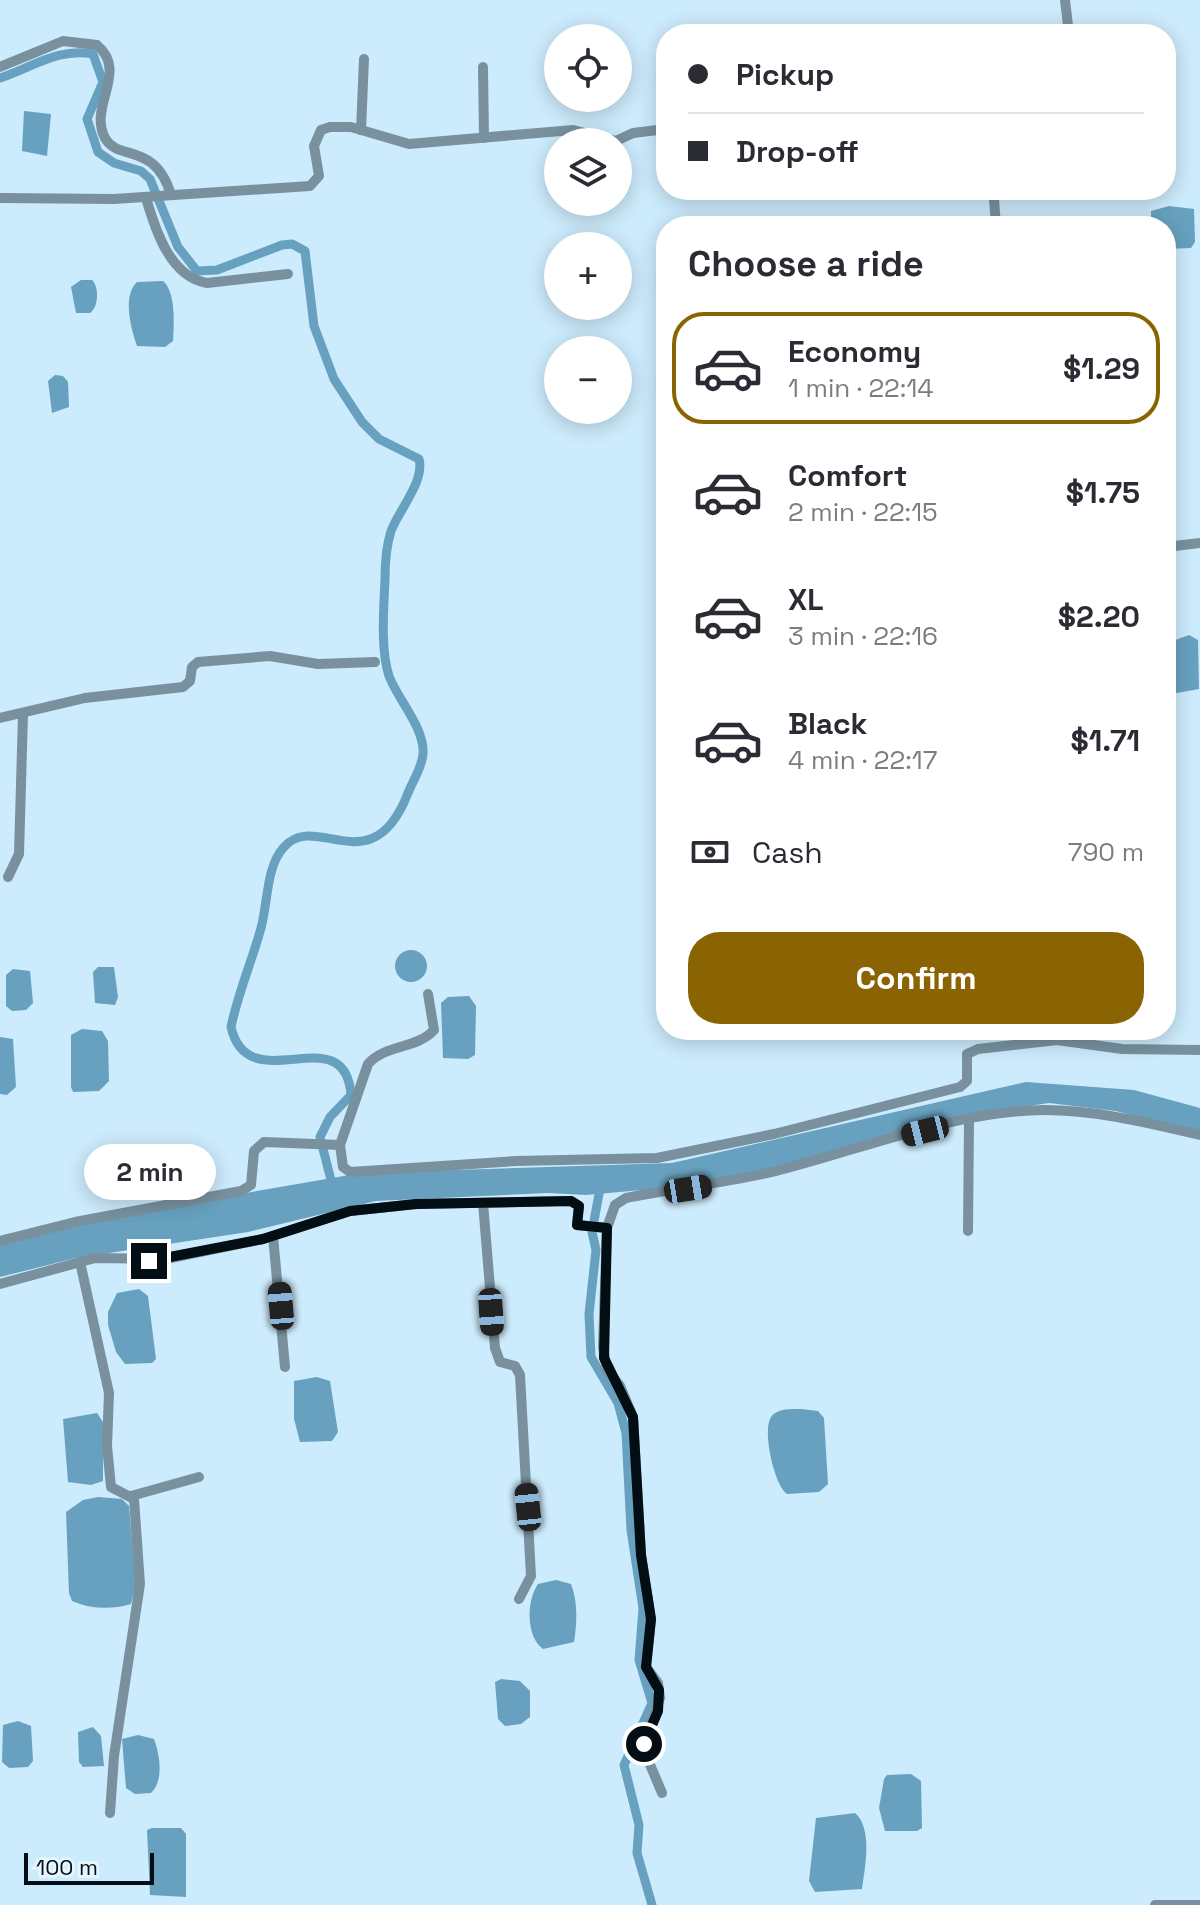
<!DOCTYPE html>
<meta charset="utf-8">
<style>
:root{--surface:#fff;--page:#f7f7f7;--text:#2b2b33;--muted:#7c7c81;--line:#e1e1e2;--accent:#8a6302}
body{margin:0;font-family:"Space Grotesk",sans-serif;background:var(--page);color:var(--text);height:100vh;display:flex;flex-direction:column;font-size:30px;white-space:nowrap}
*{box-sizing:border-box;margin:0}
p{font-size:26px;color:var(--muted)}
.icon{flex:none;width:44px;height:44px;fill:none;stroke:currentColor;stroke-width:2;stroke-linecap:round;stroke-linejoin:round}
.map{position:relative;flex:1;overflow:hidden}
.sheet{position:absolute;left:656px;top:216px;width:520px;height:824px;display:flex;flex-direction:column;background:var(--surface);border-radius:32px;box-shadow:0 4px 20px #0003}
.sheet>*{flex:none}
.hud{position:absolute;left:656px;top:24px;width:520px;height:176px;border-radius:32px;box-shadow:0 4px 20px #0003;display:grid;align-content:center;height:176px;padding:0 32px;background:var(--surface)}
.buttons{position:absolute;left:544px;top:24px;display:grid;gap:16px}
.buttons a{display:grid;place-items:center;width:88px;height:88px;border-radius:50%;background:var(--surface);box-shadow:0 4px 20px #0003;font-size:40px}
.scale{position:absolute;left:24px;bottom:20px;width:130px;box-sizing:border-box;padding-left:8px;border:4px solid #020e14;border-top:0;font-size:22px;line-height:28px;white-space:nowrap;color:#020e14;-webkit-text-stroke:6px #e6f6fe;paint-order:stroke}
.end{position:absolute;width:36px;height:36px;margin:-18px;border:10px solid #020e14;background:#fff;box-shadow:0 0 0 4px #fff}
.from{border-radius:50%}
.bubble{position:absolute;height:56px;border-radius:28px;background:var(--surface);box-shadow:0 4px 20px #0003;font-size:26px;font-weight:600;line-height:56px;text-align:center}
.car{position:absolute;width:24px;height:48px;margin:-24px -12px;border-radius:10px;box-shadow:0 0 6px 2px #0007;background:linear-gradient(#222 24%,#8ab4d8 0 40%,#222 0 76%,#8ab4d8 0 86%,#222 0)}
.hud b{display:flex;align-items:center;gap:28px;height:76px;font-size:30px}
.hud b+b{border-top:2px solid var(--line)}
.hud i{width:20px;height:20px;background:var(--text)}
ul{padding:0;list-style:none}
li{display:flex;align-items:center;gap:24px;height:112px;margin:0 16px 12px;padding:0 16px;border:4px solid transparent;border-radius:32px}
li div{flex:1}
li b{display:block;font-size:30px}
li em{font-style:normal;font-weight:600}
li.active{border-color:var(--accent)}
li>.icon{width:72px;height:72px;stroke-width:1.5}
h2{padding:0 32px;font-size:36px;line-height:96px}
.pay{display:flex;align-items:center;gap:20px;height:88px;padding:0 32px;font-size:30px}
.pay p{margin-inline-start:auto}
.button{display:flex;gap:16px;margin-top:auto;padding:16px 32px}
.button a{flex:1;height:92px;border-radius:32px;background:var(--accent);color:#fff;font-size:32px;font-weight:600;line-height:92px;text-align:center}
.map>svg:first-child{display:block}
.water{fill:#67a1bf}
.lines{fill:none;stroke-linecap:round;stroke-linejoin:round}
.canal{stroke:#67a1bf;stroke-width:9}
.street{stroke:#79919e;stroke-width:10}
.route{stroke:#020e14;stroke-width:10}
</style>
<div class="map">
<svg width="1200" height="1905" viewBox="0 0 1200 1905">
<rect width="100%" height="100%" fill="#ccebfc"/>
<g class="water">
<polygon points="24,111 51,114 47,156 22,151"/>
<polygon points="1169,206 1194,209 1195,242 1191,248 1166,249 1166,226 1151,226 1151,211"/>
<path d="M81,280H92C99,286 99,307 90,313H76L71,287Z"/>
<path d="M163,281C176,292 174,324 173,341L165,347L137,346C131,328 122,296 137,282Z"/>
<polygon points="55,375 63,376 68,382 69,407 52,413 48,381"/>
<polygon points="1189,635 1198,640 1199,689 1177,693 1168,690 1166,684 1167,643"/>
<circle cx="411" cy="966" r="16"/>
<polygon points="98,967 114,967 118,997 115,1005 95,1003 93,972"/>
<polygon points="13,969 30,971 33,1003 26,1010 12,1011 6,1006 6,975"/>
<polygon points="469,996 476,1006 475,1055 468,1059 443,1058 441,1003 448,997"/>
<polygon points="82,1029 102,1031 108,1041 109,1081 99,1091 73,1092 71,1087 71,1035"/>
<polygon points="0,1037 13,1039 16,1087 7,1095 0,1094"/>
<polygon points="1026,1082 1134,1090 1200,1108 1200,1134 1116,1111 1049,1103 958,1117 769,1169 687,1186 586,1195 548,1193 376,1201 248,1232 76,1258 0,1277 0,1244 54,1226 361,1173 672,1163"/>
<polygon points="139,1289 148,1296 156,1359 152,1363 125,1364 116,1352 108,1325 108,1312 117,1293"/>
<polygon points="317,1377 330,1381 338,1432 332,1441 300,1442 294,1419 294,1381"/>
<path d="M801,1409L818,1411L824,1418L828,1484L819,1492L787,1494C774,1485 762,1430 771,1417C777,1408 792,1409 801,1409Z"/>
<polygon points="97,1413 103,1422 103,1481 91,1485 68,1482 63,1419"/>
<path d="M98,1497L122,1499L129,1506L136,1585L131,1604C111,1610 90,1609 72,1601L69,1593L66,1512L83,1500Z"/>
<path d="M556,1580L571,1584C578,1601 577,1624 574,1642L543,1649C526,1637 526,1601 538,1584Z"/>
<polygon points="501,1679 520,1681 530,1691 530,1717 521,1724 505,1726 498,1719 495,1682"/>
<polygon points="18,1721 31,1726 33,1761 28,1767 9,1768 2,1762 3,1725"/>
<polygon points="93,1727 101,1736 104,1766 83,1767 79,1762 78,1732"/>
<path d="M138,1735L154,1739C160,1755 164,1781 151,1793L135,1794L126,1788L122,1739Z"/>
<polygon points="911,1774 921,1781 922,1828 917,1831 885,1831 879,1808 884,1779 887,1775"/>
<path d="M855,1813C873,1828 865,1868 862,1889L815,1892L809,1881L816,1818Z"/>
<polygon points="152,1828 181,1828 186,1834 186,1897 150,1895 147,1830"/>
</g>
<g class="lines">
<g class="canal">
<path d="M0,78C31,68 59,47 93,54L103,82L87,119L98,152L114,163L141,171L150,179L178,247L197,271L217,270L282,245L292,244L305,251L314,326L334,379L362,422L379,439L419,459C425,481 399,510 391,531C386,547 385,562 385,579C384,608 380,648 389,676C398,700 425,728 423,754C422,768 413,780 408,793C372,886 316,810 284,847C266,866 268,903 261,928C252,961 238,993 231,1027C248,1102 345,1015 351,1095L330,1117L320,1137L333,1188"/>
<polyline points="601,1183 592,1232 596,1250 589,1314 591,1357 618,1403 626,1433 631,1530 643,1608 639,1660 652,1703 624,1765 639,1825 637,1853 652,1905"/>
</g>
<g class="street">
<polyline points="1065,0 1069,34"/>
<path d="M0,67L63,41L97,45C129,72 88,106 105,138C118,162 155,141 171,195"/>
<polyline points="483,67 484,138"/>
<polyline points="361,130 364,59"/>
<polyline points="0,198 114,199 310,186 319,176 314,146 321,130 330,127 351,127 409,144 573,130 616,141 633,133 666,129"/>
<path d="M146,198C155,229 170,277 207,283L288,274"/>
<polyline points="996,226 994,199 998,190"/>
<polyline points="1166,547 1200,543"/>
<polyline points="0,718 85,698 183,687 190,681 192,667 198,662 270,656 318,664 375,662"/>
<polyline points="8,877 19,854 23,714"/>
<path d="M340,1145L368,1064C386,1044 417,1049 434,1030L428,994"/>
<polyline points="483,1203 495,1348 500,1362 515,1366 520,1375 531,1576 519,1599"/>
<polyline points="607,1228 603,1347 607,1370 620,1386 633,1417 641,1555 651,1619 646,1667 658,1683 660,1698 643,1748 662,1793"/>
<polyline points="968,1231 969,1120"/>
<polyline points="273,1236 285,1367"/>
<polyline points="0,1241 75,1222 241,1191 251,1185 254,1151 264,1142 340,1145 343,1167 350,1172 516,1161 657,1158 774,1134 960,1087 967,1081 967,1054 978,1049 1057,1040 1122,1049 1200,1050"/>
<polyline points="80,1262 109,1393 107,1446 111,1487 134,1499 140,1584 114,1756 110,1813"/>
<path d="M0,1284L95,1258L166,1259L263,1239L350,1211L416,1204L571,1201L579,1206L577,1225L607,1228L615,1205L626,1198C676,1188 727,1183 776,1171C863,1149 954,1111 1044,1110C1097,1110 1148,1123 1200,1135"/>
<polyline points="131,1496 199,1477"/>
<polyline points="1155,1905 1200,1905"/>
</g>
</g>
<g class="lines">
<polyline class="route" points="149,1261 263,1239 350,1211 416,1204 571,1201 579,1206 577,1225 607,1228 604,1358 633,1417 641,1555 651,1619 646,1667 659,1690 658,1711 644,1744"/>
</g>
</svg>
<div class="buttons">
<a><svg class="icon" aria-label="locate" viewBox="0 0 24 24"><circle cx="12" cy="12" r="6"/><path d="M12 2v4M12 18v4M2 12h4M18 12h4"/></svg></a>
<a><svg class="icon" aria-label="layers" viewBox="0 0 24 24"><path d="M12 4l9 5-9 5-9-5zM3 14l9 5 9-5"/></svg></a>
<a>+</a>
<a>−</a>
</div>
<div class="scale">100 m</div>
<i class="end from" style="left:644px;top:1744px"></i>
<i class="end" style="left:149px;top:1261px"></i>
<div class="bubble" style="left:84px;top:1144px;width:132px">2 min</div>
<i class="car" style="left:925px;top:1131px;rotate:256deg"></i>
<i class="car" style="left:688px;top:1189px;rotate:81deg"></i>
<i class="car" style="left:281px;top:1306px;rotate:355deg"></i>
<i class="car" style="left:491px;top:1312px;rotate:176deg"></i>
<i class="car" style="left:528px;top:1507px;rotate:354deg"></i>
<div class="hud">
<b><i class="from"></i>Pickup</b>
<b><i></i>Drop-off</b>
</div>
<section class="sheet">
<h2>Choose a ride</h2>
<ul>
<li class="active"><svg class="icon" aria-label="car" viewBox="0 0 24 24"><path d="M5 17H2v-5l4-1 3-4h7l3 4 3 1v5h-3M9 17h6M6 11h13"/><circle cx="7" cy="17" r="2"/><circle cx="17" cy="17" r="2"/></svg><div><b>Economy</b><p>1 min · 22:14</p></div><em>$1.29</em></li>
<li><svg class="icon" aria-label="car" viewBox="0 0 24 24"><path d="M5 17H2v-5l4-1 3-4h7l3 4 3 1v5h-3M9 17h6M6 11h13"/><circle cx="7" cy="17" r="2"/><circle cx="17" cy="17" r="2"/></svg><div><b>Comfort</b><p>2 min · 22:15</p></div><em>$1.75</em></li>
<li><svg class="icon" aria-label="car" viewBox="0 0 24 24"><path d="M5 17H2v-5l4-1 3-4h7l3 4 3 1v5h-3M9 17h6M6 11h13"/><circle cx="7" cy="17" r="2"/><circle cx="17" cy="17" r="2"/></svg><div><b>XL</b><p>3 min · 22:16</p></div><em>$2.20</em></li>
<li><svg class="icon" aria-label="car" viewBox="0 0 24 24"><path d="M5 17H2v-5l4-1 3-4h7l3 4 3 1v5h-3M9 17h6M6 11h13"/><circle cx="7" cy="17" r="2"/><circle cx="17" cy="17" r="2"/></svg><div><b>Black</b><p>4 min · 22:17</p></div><em>$1.71</em></li>
</ul>
<div class="pay"><svg class="icon" aria-label="cash" viewBox="0 0 24 24"><path d="M3 7h18v10H3z"/><circle cx="12" cy="12" r="2"/></svg>Cash<p>790 m</p></div>
<div class="button"><a>Confirm</a></div>
</section>
</div>
